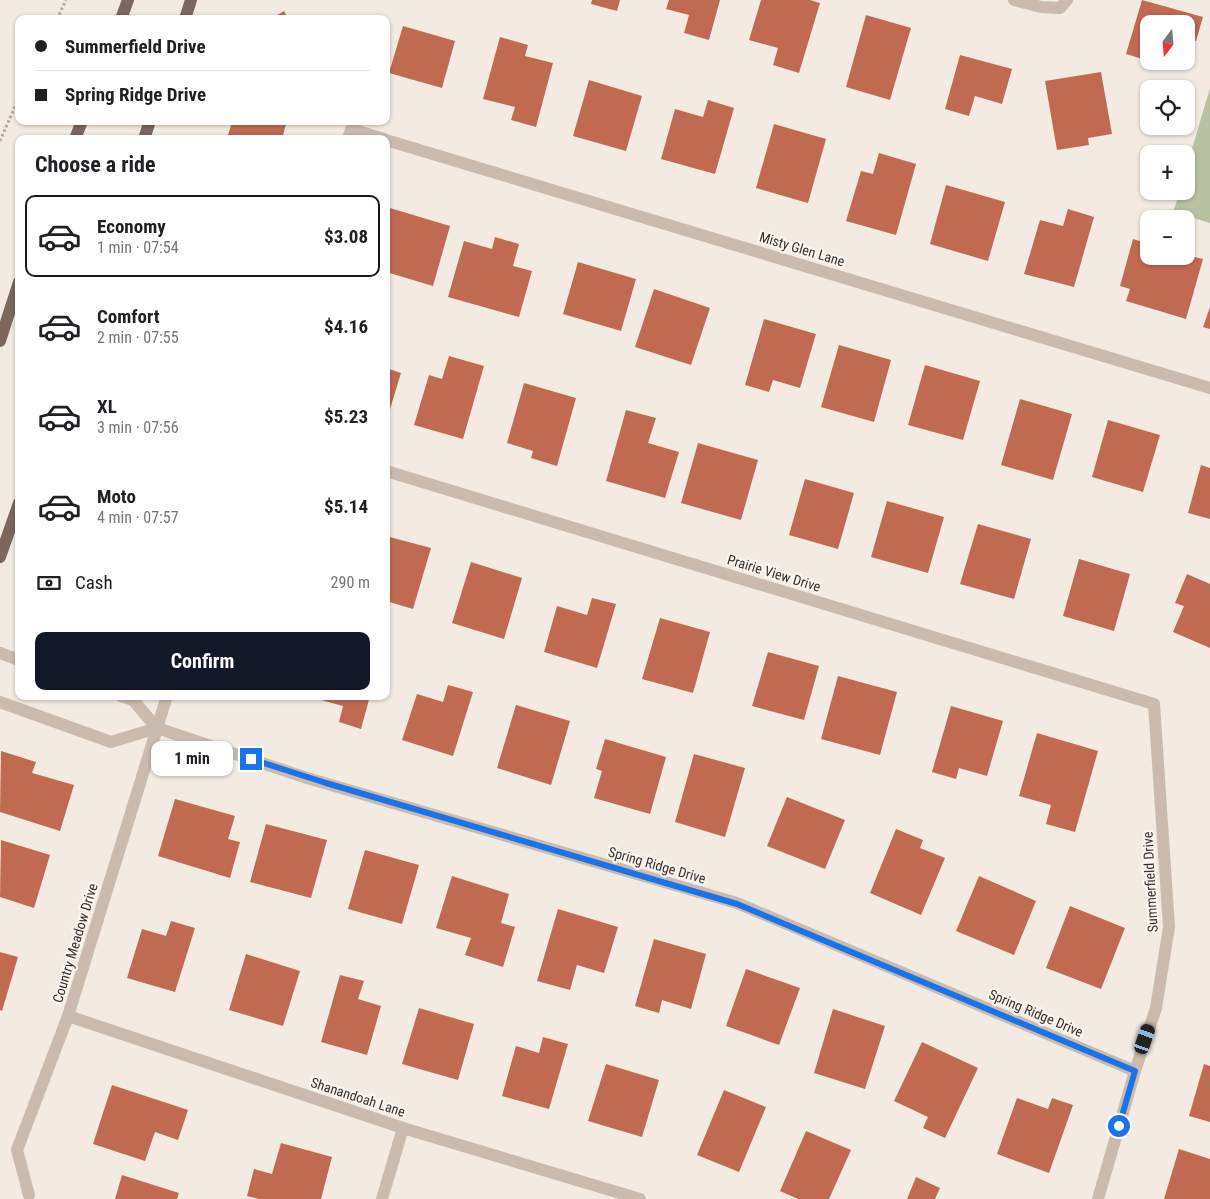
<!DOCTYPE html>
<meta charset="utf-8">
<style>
:root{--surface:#fff;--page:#f6f6f6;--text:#202124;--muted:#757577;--line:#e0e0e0;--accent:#111827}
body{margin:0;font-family:"Roboto Condensed",sans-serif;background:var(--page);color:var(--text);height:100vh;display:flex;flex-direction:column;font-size:19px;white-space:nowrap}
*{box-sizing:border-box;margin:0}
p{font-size:16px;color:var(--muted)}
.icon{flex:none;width:28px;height:28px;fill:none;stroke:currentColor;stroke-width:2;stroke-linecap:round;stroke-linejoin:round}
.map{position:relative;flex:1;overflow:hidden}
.details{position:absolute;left:15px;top:135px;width:375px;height:565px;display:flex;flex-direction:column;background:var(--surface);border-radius:10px;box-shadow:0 1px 4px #0004}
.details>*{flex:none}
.banner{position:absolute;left:15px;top:15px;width:375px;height:110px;border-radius:10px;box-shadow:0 1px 4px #0004;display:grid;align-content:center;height:110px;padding:0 20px;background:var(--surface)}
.needle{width:32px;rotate:196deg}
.tools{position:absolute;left:1140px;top:15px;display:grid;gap:10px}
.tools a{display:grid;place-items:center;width:55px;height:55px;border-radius:10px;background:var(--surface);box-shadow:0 1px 4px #0004;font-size:25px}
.end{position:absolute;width:22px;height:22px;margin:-11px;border:6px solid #1a73e8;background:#fff;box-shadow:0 0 0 2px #fff}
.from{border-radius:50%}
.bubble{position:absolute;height:35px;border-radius:10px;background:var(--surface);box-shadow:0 1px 4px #0004;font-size:16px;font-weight:700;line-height:35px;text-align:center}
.car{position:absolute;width:15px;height:30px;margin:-15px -8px;border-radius:6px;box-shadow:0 0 4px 1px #0007;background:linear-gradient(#222 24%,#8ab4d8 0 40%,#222 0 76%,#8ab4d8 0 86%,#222 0)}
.banner b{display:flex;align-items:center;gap:18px;height:48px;font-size:19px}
.banner b+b{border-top:1px solid var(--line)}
.banner i{width:12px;height:12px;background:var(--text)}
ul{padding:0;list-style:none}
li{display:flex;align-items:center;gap:15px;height:82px;margin:0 10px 8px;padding:0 10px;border:2px solid transparent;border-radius:10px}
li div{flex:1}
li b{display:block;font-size:19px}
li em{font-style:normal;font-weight:700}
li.on{border-color:var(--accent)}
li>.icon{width:45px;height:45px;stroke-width:1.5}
h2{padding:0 20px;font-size:22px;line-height:60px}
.pay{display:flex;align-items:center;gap:12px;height:55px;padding:0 20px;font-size:19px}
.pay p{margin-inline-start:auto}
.cta{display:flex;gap:10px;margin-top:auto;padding:10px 20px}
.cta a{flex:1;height:58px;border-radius:10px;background:var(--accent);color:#fff;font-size:20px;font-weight:700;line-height:58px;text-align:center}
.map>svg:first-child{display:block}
.green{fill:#b8c2a2}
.building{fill:#c16a52}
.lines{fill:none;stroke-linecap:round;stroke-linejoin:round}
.path{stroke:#b7a598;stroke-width:3;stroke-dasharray:2.5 2.5;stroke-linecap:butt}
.minor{stroke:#cbbbae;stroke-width:12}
.major{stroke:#7b675e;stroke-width:12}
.route{stroke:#1a73e8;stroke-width:6}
.labels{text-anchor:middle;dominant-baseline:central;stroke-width:4.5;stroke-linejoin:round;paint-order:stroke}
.street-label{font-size:14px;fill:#3a302c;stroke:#faf5ef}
</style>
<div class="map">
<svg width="1210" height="1199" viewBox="0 0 1210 1199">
<rect width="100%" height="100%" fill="#f3ebe2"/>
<polygon class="green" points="1210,88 1210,223 1173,212 1180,191 1186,191 1186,169"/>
<g class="building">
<polygon points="592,0 620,0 617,11 591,4"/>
<polygon points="669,0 720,0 709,40 684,33 689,15 666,9"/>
<polygon points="761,0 810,0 820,3 799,73 773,65 778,48 749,40"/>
<polygon points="1142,0 1203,17 1196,41 1186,38 1186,24 1149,24 1149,61 1126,54"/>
<polygon points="284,11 288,19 271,19"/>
<polygon points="866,15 911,28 890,100 846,87"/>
<polygon points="403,26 455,41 442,88 389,73"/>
<polygon points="500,37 528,45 525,56 553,63 536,127 511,120 515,107 483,99"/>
<polygon points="960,55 1012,69 1002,104 975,96 969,116 945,109"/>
<polygon points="1151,61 1167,61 1166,66"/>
<polygon points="1101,72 1112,134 1088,138 1089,145 1057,150 1045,81"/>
<polygon points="589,80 642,96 626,151 573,136"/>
<polygon points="708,100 734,108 715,174 661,159 675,109 703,117"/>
<polygon points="232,121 276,121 286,124 282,139 227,139"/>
<polygon points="774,124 826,139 808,203 756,188"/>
<polygon points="879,153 916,164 896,235 846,221 861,171 873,174"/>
<polygon points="946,185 1005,202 988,261 930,244"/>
<polygon points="390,208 450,226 433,286 386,272 386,223"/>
<polygon points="1068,209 1094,217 1074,287 1024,274 1040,220 1063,226"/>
<polygon points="495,237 519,244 513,266 532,271 519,317 448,297 464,241 492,249"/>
<polygon points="1133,239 1149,244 1149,256 1186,255 1203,259 1186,319 1126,301 1130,289 1120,286"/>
<polygon points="578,262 636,279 621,331 563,314"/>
<polygon points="654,289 710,308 691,365 635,347"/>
<polygon points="1210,307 1210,329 1203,327"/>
<polygon points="764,319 816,334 800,388 773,380 769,392 745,385"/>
<polygon points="839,345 891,360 874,422 821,407"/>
<polygon points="449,356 484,366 463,439 414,425 429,375 442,379"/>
<polygon points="925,365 980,381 963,440 908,425"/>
<polygon points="386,368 401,373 387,419 386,419"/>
<polygon points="524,383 576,398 557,466 531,458 533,451 507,443"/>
<polygon points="1020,399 1072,414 1053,480 1001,465"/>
<polygon points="626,410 656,418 648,443 679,452 665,498 606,481"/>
<polygon points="1108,420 1160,435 1143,492 1092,477"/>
<polygon points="698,443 758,460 741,520 681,503"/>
<polygon points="1201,465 1210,468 1210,519 1188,513"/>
<polygon points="805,479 854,493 838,549 789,535"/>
<polygon points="887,501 944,517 928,573 871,557"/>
<polygon points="978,524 1031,539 1014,599 960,584"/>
<polygon points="386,536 431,548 413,609 386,601"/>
<polygon points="1079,559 1130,574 1114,631 1063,616"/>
<polygon points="471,562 522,578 504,639 452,623"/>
<polygon points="1187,574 1210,584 1210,648 1173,632 1184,606 1175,603"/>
<polygon points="592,598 616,604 597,668 544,652 557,606 587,615"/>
<polygon points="660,618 710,632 693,693 642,679"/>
<polygon points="768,652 819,666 804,720 752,706"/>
<polygon points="838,676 897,692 880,755 821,739"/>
<polygon points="448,685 473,692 453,756 402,740 417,694 443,702"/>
<polygon points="370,696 361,729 339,722 343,706 310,697"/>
<polygon points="516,705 570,721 551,785 497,768"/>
<polygon points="951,706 1003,721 987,776 959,768 956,779 932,772"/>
<polygon points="1037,733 1098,751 1075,832 1046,824 1051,805 1019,796"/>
<polygon points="605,739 666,757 650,814 594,798 602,771 596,769"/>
<polygon points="1,751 36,762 32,773 74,785 60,831 0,812"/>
<polygon points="694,754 745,768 725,837 675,822"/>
<polygon points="787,797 845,820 825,869 767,846"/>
<polygon points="175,799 235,816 228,839 240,842 230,878 158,856"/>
<polygon points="266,824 327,840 311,898 250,882"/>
<polygon points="896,829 923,840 920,848 945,858 921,915 870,893"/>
<polygon points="1,840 50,855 34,908 0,897"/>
<polygon points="365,850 419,865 402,924 348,909"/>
<polygon points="452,876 509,894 501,923 515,927 503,967 465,955 471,938 436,928"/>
<polygon points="979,876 1036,901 1014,955 956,931"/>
<polygon points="1070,906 1125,928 1101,989 1046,968"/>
<polygon points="558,909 618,927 604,973 577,965 570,990 537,981"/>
<polygon points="171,921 195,928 175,992 127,978 142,929 166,936"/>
<polygon points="654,939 706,954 691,1009 662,1000 659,1013 635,1006"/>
<polygon points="0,952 18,957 2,1011 0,1010"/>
<polygon points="246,954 300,971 283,1026 229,1010"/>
<polygon points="746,969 800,988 779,1045 726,1026"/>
<polygon points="340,975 364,981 358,999 381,1006 367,1055 321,1042"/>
<polygon points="419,1008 474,1024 458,1080 402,1064"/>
<polygon points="833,1009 885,1026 865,1089 814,1073"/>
<polygon points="543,1037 568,1044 549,1109 502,1096 516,1046 539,1053"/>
<polygon points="922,1042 978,1068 945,1138 923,1128 928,1117 894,1101"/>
<polygon points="606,1064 659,1080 642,1137 588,1121"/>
<polygon points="1204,1064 1210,1066 1210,1122 1189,1116"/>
<polygon points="112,1085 188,1110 178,1140 155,1132 145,1161 93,1144"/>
<polygon points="724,1090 766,1107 739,1172 697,1155"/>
<polygon points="1017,1098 1048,1109 1052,1098 1073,1105 1049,1173 997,1154"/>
<polygon points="806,1131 851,1150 829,1199 798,1199 780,1191"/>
<polygon points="281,1143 332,1157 321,1199 259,1199 247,1196 254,1169 272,1174"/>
<polygon points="1179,1149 1210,1159 1210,1199 1164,1199"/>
<polygon points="122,1175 179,1193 177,1199 115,1199"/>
<polygon points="916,1177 940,1188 935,1199 907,1199"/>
</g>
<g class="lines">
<g class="path">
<polyline points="57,19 66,0"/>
<polyline points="0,141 19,97"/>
</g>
<g class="minor">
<polyline points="1014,0 1041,7 1060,8 1067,0"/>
<polyline points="348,139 351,129 384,139"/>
<polyline points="386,140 1210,388"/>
<polyline points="386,471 1154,704 1169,927 1156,1008 1135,1071 1098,1199"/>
<polyline points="0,653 19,660"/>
<polyline points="121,696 133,700 157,728 307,778 737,903 1135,1071"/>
<polyline points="0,702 111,742 157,728"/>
<polyline points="68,1016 403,1128 640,1199"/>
<polyline points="29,1195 17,1150 68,1016 167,696"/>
<polyline points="382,1199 403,1128"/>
</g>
<g class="major">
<polyline points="121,19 128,0"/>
<polyline points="185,19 191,0"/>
<polyline points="75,139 82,121"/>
<polyline points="144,139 150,121"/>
<polyline points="0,341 19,282"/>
<polyline points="0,557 19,503"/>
</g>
</g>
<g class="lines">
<polyline class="route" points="251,759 326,783 737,904 1135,1071 1119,1126"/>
</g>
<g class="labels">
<g class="street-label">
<text transform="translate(802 249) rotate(17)">Misty Glen Lane</text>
<text transform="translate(774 573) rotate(17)">Prairie View Drive</text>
<text transform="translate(657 865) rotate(16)">Spring Ridge Drive</text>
<text transform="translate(1150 882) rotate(-93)">Summerfield Drive</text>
<text transform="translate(75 943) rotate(-73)">Country Meadow Drive</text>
<text transform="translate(1036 1013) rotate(23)">Spring Ridge Drive</text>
<text transform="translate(358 1097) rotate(18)">Shanandoah Lane</text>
</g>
</g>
</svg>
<div class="tools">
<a><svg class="needle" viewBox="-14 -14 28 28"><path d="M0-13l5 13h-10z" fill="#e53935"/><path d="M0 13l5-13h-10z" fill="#757577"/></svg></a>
<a><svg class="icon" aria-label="locate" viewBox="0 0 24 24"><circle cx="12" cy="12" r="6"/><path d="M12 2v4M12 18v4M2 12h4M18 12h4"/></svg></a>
<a>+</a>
<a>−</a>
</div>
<i class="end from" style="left:1119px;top:1126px"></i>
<i class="end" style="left:251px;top:759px"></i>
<div class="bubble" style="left:151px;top:741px;width:82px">1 min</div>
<i class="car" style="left:1145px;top:1039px;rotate:19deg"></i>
<div class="banner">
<b><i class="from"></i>Summerfield Drive</b>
<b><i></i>Spring Ridge Drive</b>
</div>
<section class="details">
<h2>Choose a ride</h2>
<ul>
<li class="on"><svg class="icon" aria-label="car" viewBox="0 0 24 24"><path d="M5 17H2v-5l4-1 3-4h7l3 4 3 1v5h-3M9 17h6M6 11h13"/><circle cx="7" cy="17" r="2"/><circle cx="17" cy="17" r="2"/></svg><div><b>Economy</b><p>1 min · 07:54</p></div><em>$3.08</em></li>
<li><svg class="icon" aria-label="car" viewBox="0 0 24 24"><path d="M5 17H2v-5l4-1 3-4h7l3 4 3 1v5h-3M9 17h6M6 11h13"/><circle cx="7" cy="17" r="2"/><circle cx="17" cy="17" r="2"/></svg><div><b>Comfort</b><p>2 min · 07:55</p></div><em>$4.16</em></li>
<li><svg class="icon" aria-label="car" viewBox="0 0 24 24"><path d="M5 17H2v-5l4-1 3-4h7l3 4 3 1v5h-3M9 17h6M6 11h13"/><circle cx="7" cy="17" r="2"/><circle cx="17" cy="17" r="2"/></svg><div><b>XL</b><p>3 min · 07:56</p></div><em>$5.23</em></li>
<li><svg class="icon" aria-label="car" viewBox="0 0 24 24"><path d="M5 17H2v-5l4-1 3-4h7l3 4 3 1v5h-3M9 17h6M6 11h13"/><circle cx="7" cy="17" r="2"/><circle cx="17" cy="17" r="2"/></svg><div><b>Moto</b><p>4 min · 07:57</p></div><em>$5.14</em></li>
</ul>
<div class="pay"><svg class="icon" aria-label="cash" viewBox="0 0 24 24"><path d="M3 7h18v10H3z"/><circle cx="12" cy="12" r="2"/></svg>Cash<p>290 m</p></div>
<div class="cta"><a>Confirm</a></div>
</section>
</div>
